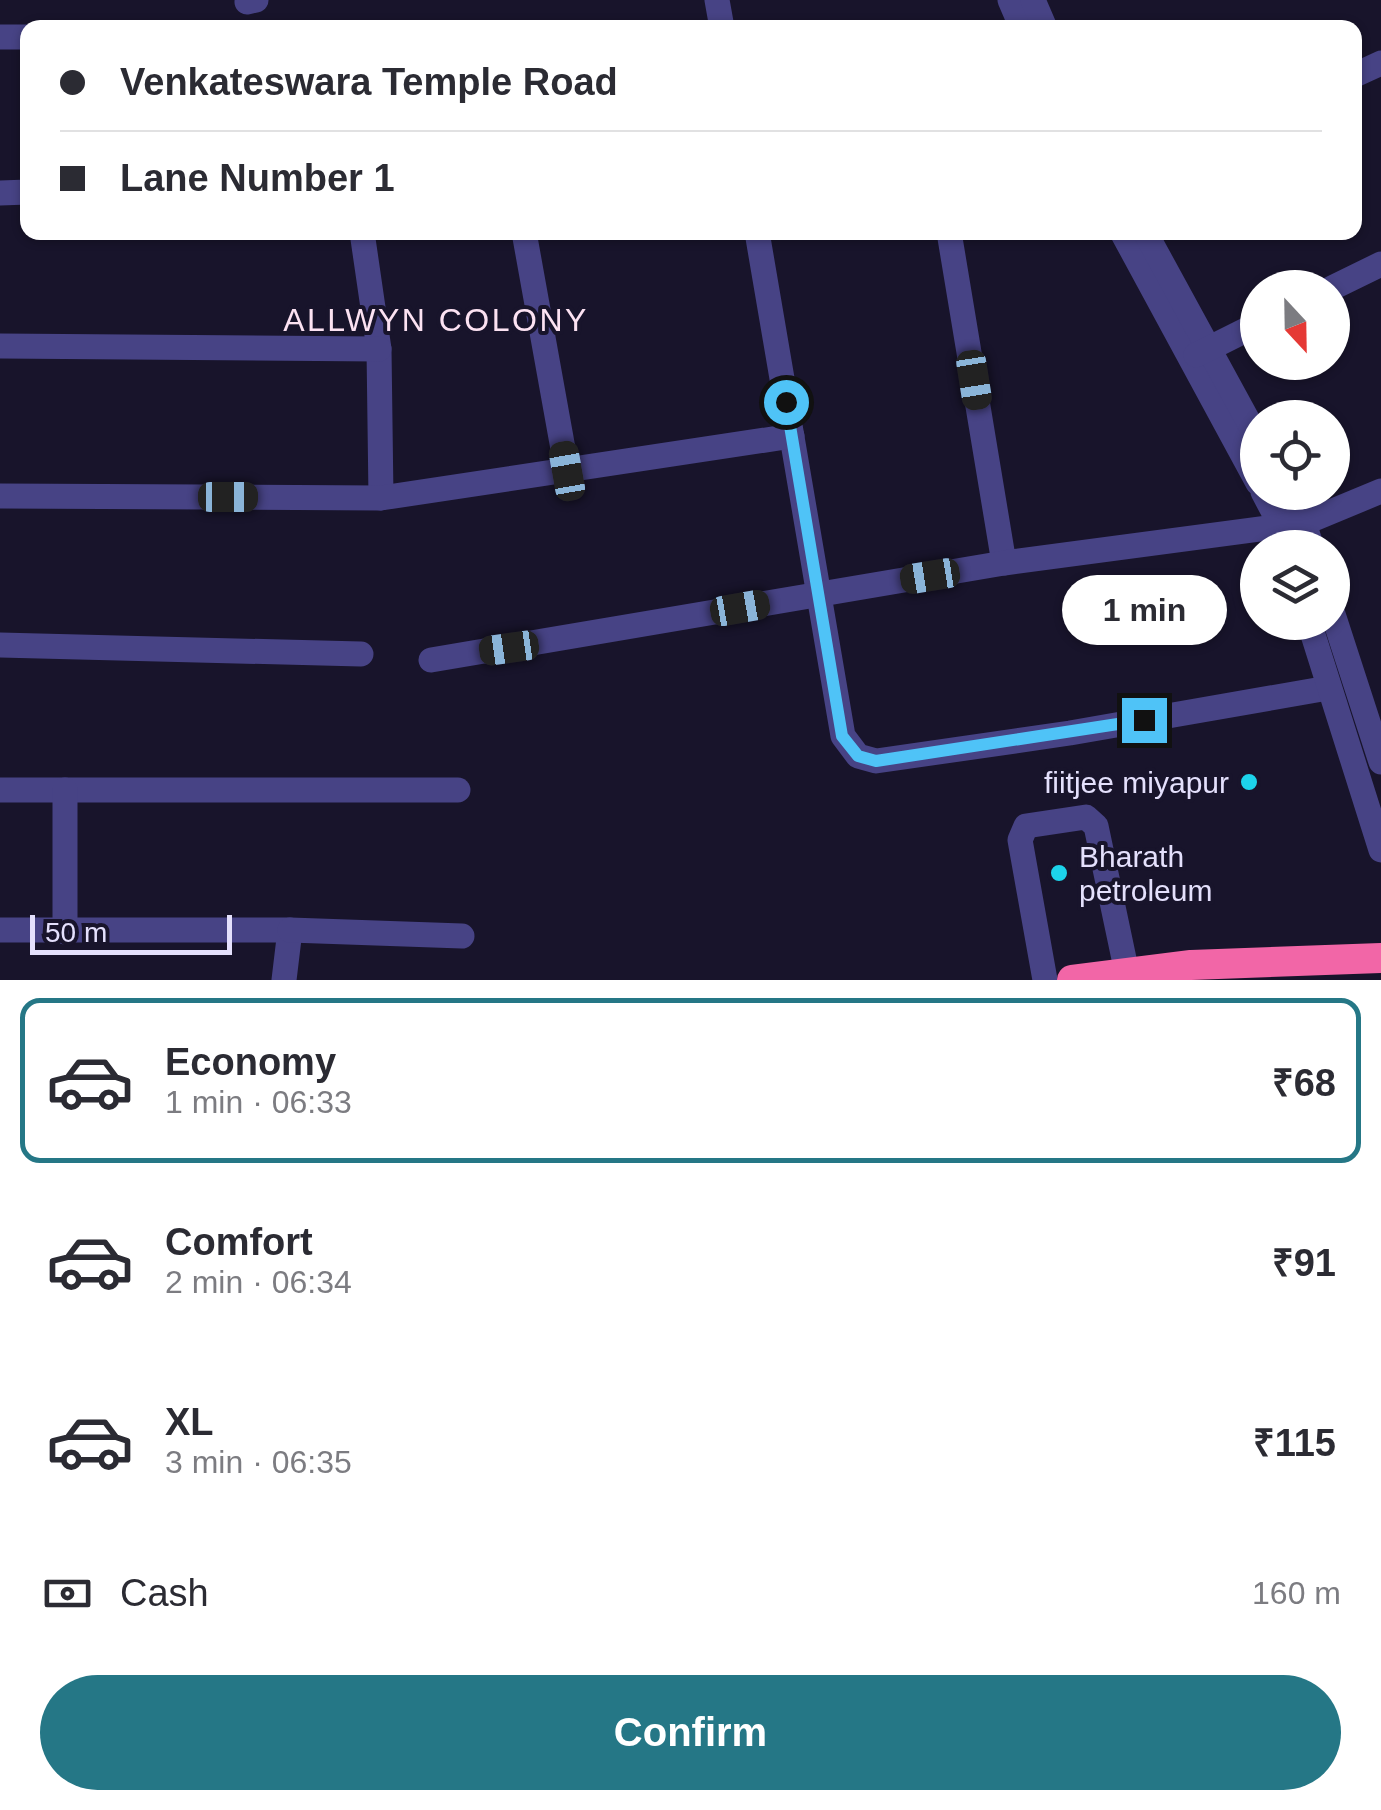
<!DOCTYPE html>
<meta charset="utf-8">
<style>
:root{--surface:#fff;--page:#f2f2f3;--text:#2b2b33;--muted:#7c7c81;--line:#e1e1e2;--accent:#257786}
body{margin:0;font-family:Helvetica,sans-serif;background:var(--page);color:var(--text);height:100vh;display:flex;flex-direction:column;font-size:38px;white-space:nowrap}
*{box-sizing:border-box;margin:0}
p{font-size:32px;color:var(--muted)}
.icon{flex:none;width:55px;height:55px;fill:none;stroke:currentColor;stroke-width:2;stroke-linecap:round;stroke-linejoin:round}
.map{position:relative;height:980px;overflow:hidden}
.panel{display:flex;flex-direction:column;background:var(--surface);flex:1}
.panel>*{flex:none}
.banner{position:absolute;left:20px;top:20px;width:1342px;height:220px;border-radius:20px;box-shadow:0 2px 8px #0004;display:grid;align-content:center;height:220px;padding:0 40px;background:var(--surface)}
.needle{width:65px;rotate:158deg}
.controls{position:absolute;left:1240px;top:270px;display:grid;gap:20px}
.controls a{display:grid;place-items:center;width:110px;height:110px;border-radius:50%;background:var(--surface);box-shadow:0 2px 8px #0004;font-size:50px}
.scale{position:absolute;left:30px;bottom:25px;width:202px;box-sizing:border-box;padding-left:10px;border:5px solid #e4e0fc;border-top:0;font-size:28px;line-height:35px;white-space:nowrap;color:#e4e0fc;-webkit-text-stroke:8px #18142b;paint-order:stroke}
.end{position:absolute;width:45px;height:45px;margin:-22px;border:12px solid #4fc3f7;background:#111;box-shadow:0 0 0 5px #111}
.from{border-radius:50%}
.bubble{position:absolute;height:70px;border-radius:35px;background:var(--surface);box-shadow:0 2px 8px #0004;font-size:32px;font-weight:700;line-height:70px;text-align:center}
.car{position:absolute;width:30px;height:60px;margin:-30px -15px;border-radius:12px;box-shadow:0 0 8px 2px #0007;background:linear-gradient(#222 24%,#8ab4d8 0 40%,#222 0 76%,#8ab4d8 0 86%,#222 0)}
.banner b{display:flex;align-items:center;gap:35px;height:95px;font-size:38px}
.banner b+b{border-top:2px solid var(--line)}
.banner i{width:25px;height:25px;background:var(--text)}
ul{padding:18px 0 0;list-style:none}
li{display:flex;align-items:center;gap:30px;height:165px;margin:0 20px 15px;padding:0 20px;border:5px solid transparent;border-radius:20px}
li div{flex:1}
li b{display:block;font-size:38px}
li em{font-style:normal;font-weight:700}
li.on{border-color:var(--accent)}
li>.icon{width:90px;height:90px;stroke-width:1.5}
.pay{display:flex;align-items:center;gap:25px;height:110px;padding:0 40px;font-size:38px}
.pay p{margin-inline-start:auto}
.action{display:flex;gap:20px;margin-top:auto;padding:20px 40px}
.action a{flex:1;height:115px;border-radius:60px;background:var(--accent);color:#fff;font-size:40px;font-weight:700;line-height:115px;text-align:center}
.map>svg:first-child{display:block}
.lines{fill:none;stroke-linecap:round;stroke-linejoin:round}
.minor{stroke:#474385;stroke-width:25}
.highway{stroke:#f266a7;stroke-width:30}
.route{stroke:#4fc3f7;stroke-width:12}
.poi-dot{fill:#1dd3eb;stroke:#18142b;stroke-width:4}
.labels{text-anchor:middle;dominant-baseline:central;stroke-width:8;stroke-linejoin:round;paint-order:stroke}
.poi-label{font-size:30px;fill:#e4e0fc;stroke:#18142b;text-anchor:end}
.neighbourhood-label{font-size:32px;letter-spacing:2.5px;fill:#fce2f2;stroke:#18142b}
</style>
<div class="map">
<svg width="1381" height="980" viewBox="0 0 1381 980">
<rect width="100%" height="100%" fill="#18142b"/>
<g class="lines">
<g class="minor">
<polyline points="717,0 722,28"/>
<polyline points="1010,0 1022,28"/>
<polyline points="1033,0 1045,28"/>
<polyline points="247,2 256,0"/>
<polyline points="0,37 28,37"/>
<polyline points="1355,75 1381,63"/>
<polyline points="0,193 28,192"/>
<polyline points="362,232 379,349 381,498"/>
<polyline points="524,232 567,471"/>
<polyline points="757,232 843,736 858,756 876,761 1070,733 1328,688"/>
<polyline points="949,232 1004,563"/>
<polyline points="1122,232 1258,483"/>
<polyline points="1145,232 1258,439"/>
<polyline points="1332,288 1381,264"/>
<polyline points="0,346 379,349"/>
<polyline points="1196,355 1258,324"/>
<polyline points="1263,492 1281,526 1287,548"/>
<polyline points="1287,492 1304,523 1312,548"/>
<polyline points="0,496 381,498 792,436"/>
<polyline points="1332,611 1381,762"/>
<polyline points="1309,622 1381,850"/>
<polyline points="0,645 361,654"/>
<polyline points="431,660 1004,563 1304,523 1381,491"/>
<polyline points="0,790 458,790"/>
<polyline points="0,930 290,930 284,980"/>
<polyline points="290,930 462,936"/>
<polyline points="65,932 65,790"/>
<polyline points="1045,980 1020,840 1026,826 1086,817 1096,826 1127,973"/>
</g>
<polyline class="highway" points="1072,980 1191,965 1381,958"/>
</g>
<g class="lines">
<polyline class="route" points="786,402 842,736 858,756 876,761 1144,720"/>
</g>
<g class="poi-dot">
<circle cx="1249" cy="782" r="10"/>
<circle cx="1059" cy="873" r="10"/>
</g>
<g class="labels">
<g class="poi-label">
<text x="1229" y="782">fiitjee miyapur</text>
<text x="1079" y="856" text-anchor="start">Bharath<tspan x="1079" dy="34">petroleum</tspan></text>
</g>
<g class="neighbourhood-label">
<text x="436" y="320">ALLWYN COLONY</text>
</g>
</g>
</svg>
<div class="controls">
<a><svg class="needle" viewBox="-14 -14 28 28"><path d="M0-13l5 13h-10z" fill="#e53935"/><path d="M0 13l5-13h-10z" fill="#7c7c81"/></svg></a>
<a><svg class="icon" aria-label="locate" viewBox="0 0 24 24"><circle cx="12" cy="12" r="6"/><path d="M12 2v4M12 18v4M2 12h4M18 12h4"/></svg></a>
<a><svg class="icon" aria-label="layers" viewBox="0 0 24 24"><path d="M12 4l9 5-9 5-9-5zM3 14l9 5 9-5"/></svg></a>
</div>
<div class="scale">50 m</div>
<i class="end from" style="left:786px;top:402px"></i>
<i class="end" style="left:1144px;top:720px"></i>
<div class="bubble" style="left:1062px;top:575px;width:165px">1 min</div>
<i class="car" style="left:974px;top:380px;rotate:171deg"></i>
<i class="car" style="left:567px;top:471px;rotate:350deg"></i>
<i class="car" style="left:228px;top:497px;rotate:90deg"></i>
<i class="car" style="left:930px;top:576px;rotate:261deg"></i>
<i class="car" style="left:740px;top:608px;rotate:80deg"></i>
<i class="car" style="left:509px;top:648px;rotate:262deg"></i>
<div class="banner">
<b><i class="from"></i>Venkateswara Temple Road</b>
<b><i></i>Lane Number 1</b>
</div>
</div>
<section class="panel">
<ul>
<li class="on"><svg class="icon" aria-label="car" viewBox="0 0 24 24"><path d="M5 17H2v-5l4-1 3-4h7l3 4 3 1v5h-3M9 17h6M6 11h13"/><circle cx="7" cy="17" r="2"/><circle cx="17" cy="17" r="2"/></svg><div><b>Economy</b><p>1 min · 06:33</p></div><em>₹68</em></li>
<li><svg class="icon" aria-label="car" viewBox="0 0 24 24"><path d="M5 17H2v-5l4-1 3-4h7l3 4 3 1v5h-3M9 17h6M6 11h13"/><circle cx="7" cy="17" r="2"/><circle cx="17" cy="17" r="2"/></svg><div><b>Comfort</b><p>2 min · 06:34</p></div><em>₹91</em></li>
<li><svg class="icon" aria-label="car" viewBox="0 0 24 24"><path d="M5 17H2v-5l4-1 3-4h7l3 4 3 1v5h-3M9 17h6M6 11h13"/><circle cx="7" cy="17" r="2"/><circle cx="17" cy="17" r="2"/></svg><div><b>XL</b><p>3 min · 06:35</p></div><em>₹115</em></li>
</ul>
<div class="pay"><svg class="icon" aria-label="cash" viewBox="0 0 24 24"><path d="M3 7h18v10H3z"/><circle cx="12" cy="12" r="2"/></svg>Cash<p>160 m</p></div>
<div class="action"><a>Confirm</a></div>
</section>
